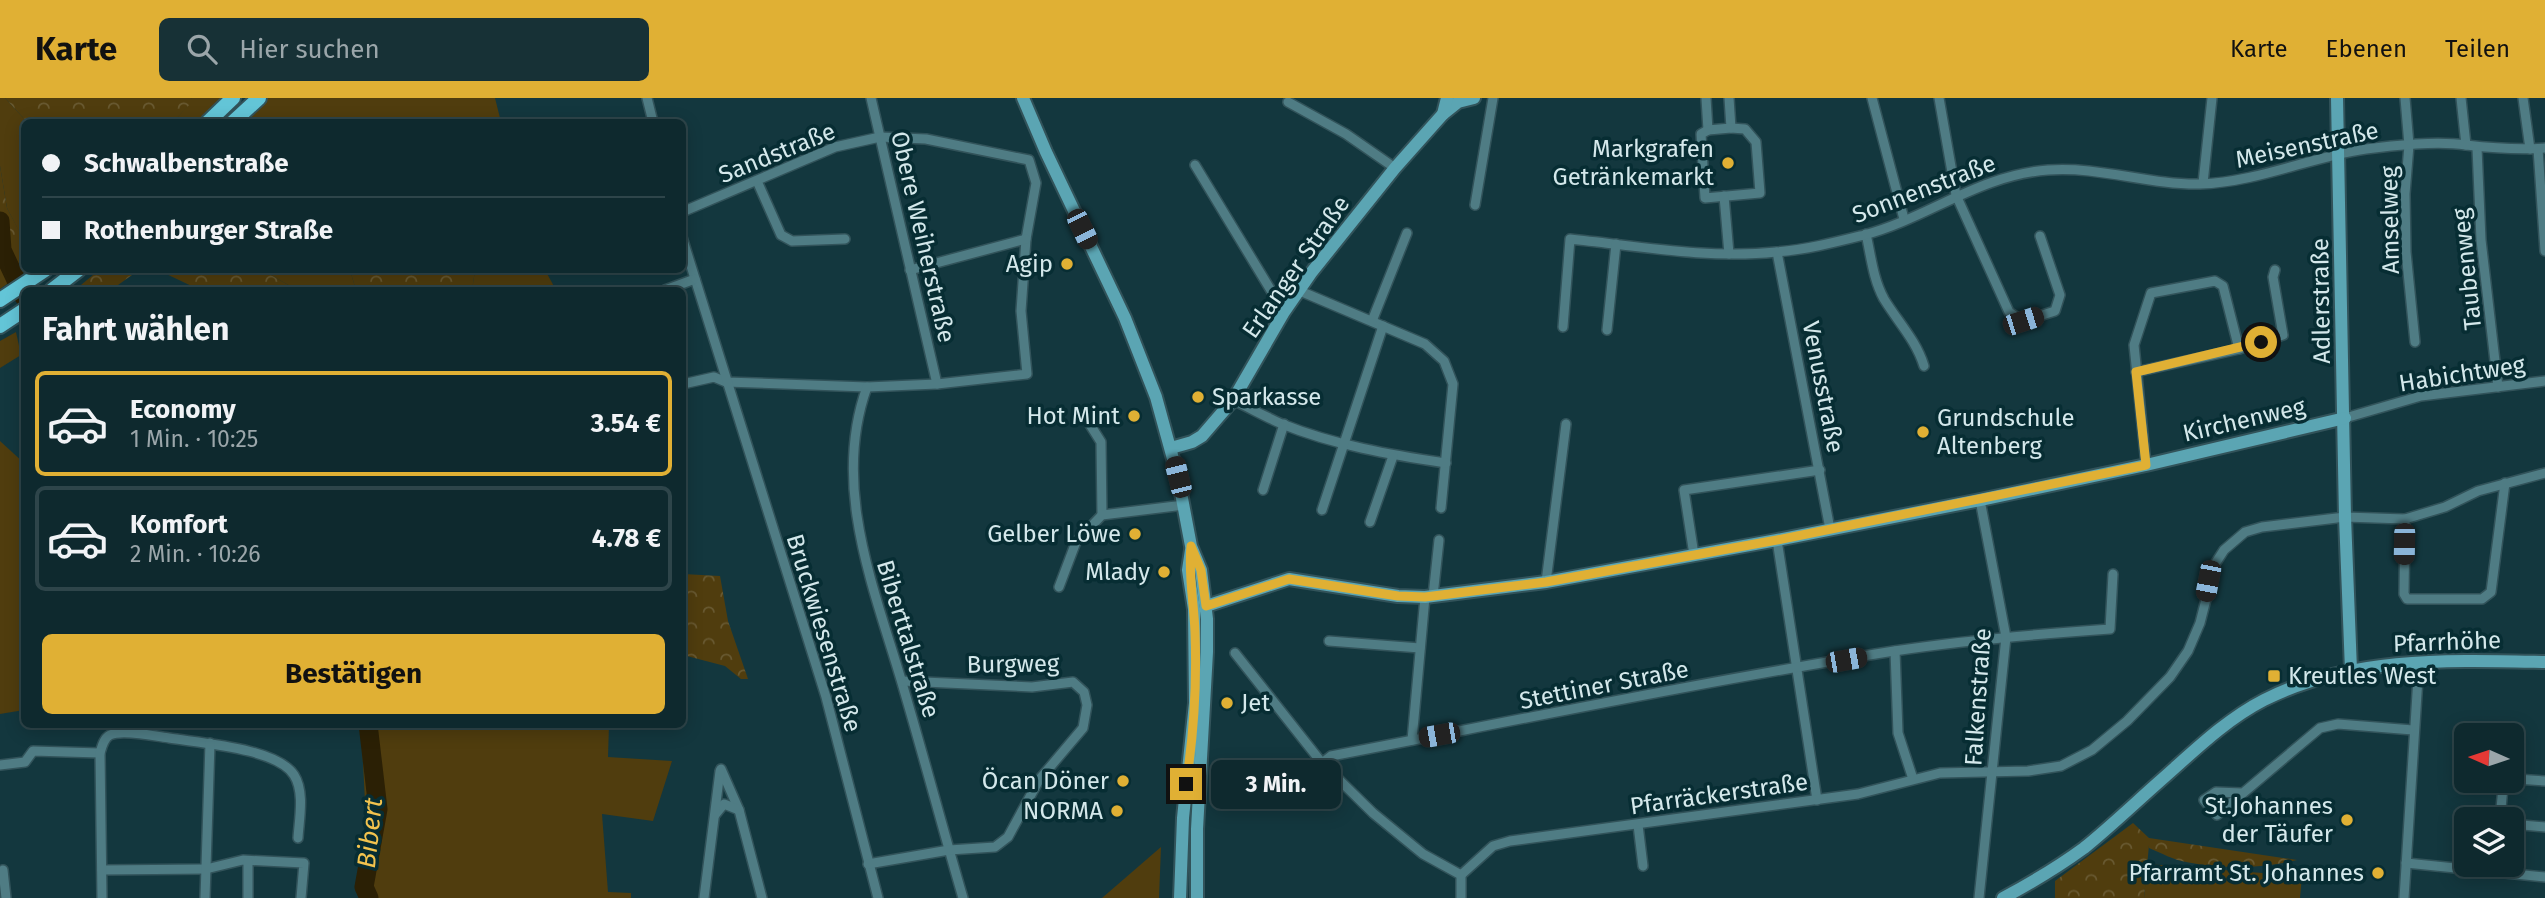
<!DOCTYPE html>
<html lang="de">
<meta charset="utf-8">
<style>
:root{--surface:#0e292e;--page:#173136;--text:#f1f3f6;--muted:#9ba6aa;--line:#2e454a;--accent:#e0b034}
body{margin:0;font-family:"Fira Sans",sans-serif;background:var(--page);color:var(--text);height:100vh;display:flex;flex-direction:column;font-size:26px;white-space:nowrap}
*{box-sizing:border-box;margin:0}
p{font-size:23px;color:var(--muted)}
.icon{flex:none;width:38px;height:38px;fill:none;stroke:currentColor;stroke-width:2;stroke-linecap:round;stroke-linejoin:round}
.map{position:relative;flex:1;overflow:hidden}
.sheet{position:absolute;left:21px;top:189px;width:665px;height:441px;display:flex;flex-direction:column;background:var(--surface);border-radius:10px;box-shadow:0 4px 18px #0003,0 0 0 2px var(--line)}
.sheet>*{flex:none}
.guide{position:absolute;left:21px;top:21px;width:665px;height:154px;border-radius:10px;box-shadow:0 4px 18px #0003,0 0 0 2px var(--line);display:grid;align-content:center;height:154px;padding:0 21px;background:var(--surface)}
.needle{width:46px;rotate:273deg}
.buttons{position:absolute;left:2454px;top:625px;display:grid;gap:14px}
.buttons a{display:grid;place-items:center;width:70px;height:70px;border-radius:10px;background:var(--surface);box-shadow:0 4px 18px #0003,0 0 0 2px var(--line);font-size:35px}
.end{position:absolute;width:32px;height:32px;margin:-16px;border:9px solid #e0b034;background:#111;box-shadow:0 0 0 4px #111}
.from{border-radius:50%}
.bubble{position:absolute;height:49px;border-radius:10px;background:var(--surface);box-shadow:0 4px 18px #0003,0 0 0 2px var(--line);font-size:23px;font-weight:700;line-height:49px;text-align:center}
.car{position:absolute;width:21px;height:42px;margin:-21px -10px;border-radius:9px;box-shadow:0 0 5px 2px #0007;background:linear-gradient(#222 24%,#8ab4d8 0 40%,#222 0 76%,#8ab4d8 0 86%,#222 0)}
.guide b{display:flex;align-items:center;gap:24px;height:66px;font-size:26px}
.guide b+b{border-top:2px solid var(--line)}
.guide i{width:18px;height:18px;background:var(--text)}
ul{padding:0;list-style:none}
li{display:flex;align-items:center;gap:21px;height:105px;margin:0 14px 10px;padding:0 7px;border:4px solid var(--line);border-radius:10px}
li div{flex:1}
li b{display:block;font-size:26px}
li em{font-style:normal;font-weight:700}
li.selected{border-color:var(--accent)}
li>.icon{width:63px;height:63px;stroke-width:1.5}
h2{padding:0 21px;font-size:32px;line-height:84px}
.primary-button{display:flex;gap:14px;margin-top:auto;padding:14px 21px}
.primary-button a{flex:1;height:80px;border-radius:10px;background:var(--accent);color:#111;font-size:28px;font-weight:700;line-height:80px;text-align:center}
header{display:flex;align-items:center;gap:42px;box-sizing:border-box;height:98px;padding:0 35px;background:var(--accent);color:#111}
header strong{font-size:33px}
nav{display:flex;gap:38px;margin-inline-start:auto;font-size:24px}
.search{width:490px;height:63px;background:var(--page);display:flex;align-items:center;gap:18px;box-sizing:border-box;padding:0 24px;border-radius:10px;color:var(--muted);font-size:26px}
.map>svg:first-child{display:block}
.grass{fill:#503d0e}
.forest{fill:url(#forest-crowns)}
.lines{fill:none;stroke-linecap:round;stroke-linejoin:round}
.river{stroke:#2b2005;stroke-width:19}
.street-casing{stroke:#32535a;stroke-width:12}
.secondary-casing{stroke:#32535a;stroke-width:16}
.primary-casing{stroke:#32535a;stroke-width:18}
.street{stroke:#4f7c84;stroke-width:9}
.secondary{stroke:#5ba5b3;stroke-width:12}
.primary{stroke:#63c5d7;stroke-width:14}
.route{stroke:#e0b034;stroke-width:9}
.poi-dot{fill:#e0b034;stroke:#072d33;stroke-width:2.5}
.labels{text-anchor:middle;dominant-baseline:central;stroke-width:7;stroke-linejoin:round;paint-order:stroke}
.street-label{font-size:24px;fill:#d4e8eb;stroke:#072d33}
.poi-label{font-size:24px;fill:#d4e8eb;stroke:#072d33;text-anchor:end}
.water-label{font-size:26px;font-style:italic;fill:#f3c34e;stroke:#072d33}
</style>
<header>
<strong>Karte</strong>
<div class="search"><svg class="icon" aria-label="search" viewBox="0 0 24 24"><circle cx="10" cy="10" r="6"/><path d="M15 15l6 6"/></svg>Hier suchen</div>
<nav><a>Karte</a><a>Ebenen</a><a>Teilen</a></nav>
</header>
<div class="map">
<svg width="2545" height="800" viewBox="0 0 2545 800">
<defs>
<pattern id="forest-crowns" width="20" height="18" patternUnits="userSpaceOnUse" patternTransform="scale(1.75)"><rect width="20" height="18" fill="#503d0e"/><path d="M2 6a3 3 0 1 1 6 0M12 15a3 3 0 1 1 6 0" fill="none" stroke="#685931"/></pattern>
</defs>
<rect width="100%" height="100%" fill="#13373e"/>
<g class="grass">
<polygon points="0,0 5,0 27,24 24,24 24,143 7,110 0,68"/>
<polygon points="191,0 225,0 200,24 173,24 192,3"/>
<polygon points="268,0 495,0 501,24 244,24"/>
<polygon points="262,172 350,172 356,192 297,192"/>
<polygon points="475,172 545,172 556,192 472,192"/>
<polygon points="16,234 21,257 0,270 0,243"/>
<polygon points="0,343 24,365 24,612 0,616"/>
<polygon points="361,627 609,627 608,659 672,663 653,723 602,716 608,794 631,795 631,800 370,800"/>
<polygon points="1161,749 1159,800 1102,800"/>
<polygon points="2147,766 2302,778 2300,800 2144,800"/>
</g>
<g class="forest">
<polygon points="5,0 191,0 193,3 173,24 27,24"/>
<polygon points="0,68 7,110 24,142 24,172 27,172 0,191"/>
<polygon points="99,172 139,172 111,192 75,192"/>
<polygon points="158,172 262,172 297,192 200,192"/>
<polygon points="350,172 475,172 472,192 356,192"/>
<polygon points="683,476 720,478 728,523 748,581 741,581 725,568 683,557"/>
<path d="M2133,725L2149,740L2297,762C2262,771 2222,771 2186,764C2174,762 2161,755 2149,750V747L2144,800H2055V783Z"/>
</g>
<g class="lines">
<g class="river">
<polyline points="0,123 2,152 24,199"/>
<polyline points="368,626 378,711 364,789 369,800"/>
</g>
<g class="street-casing">
<g id="street">
<polyline points="647,0 653,24"/>
<polyline points="871,0 937,286"/>
<polyline points="1706,0 1708,32 1731,30 1729,0"/>
<polyline points="1872,0 1904,121"/>
<polyline points="1939,0 1956,97 2009,214 2023,223 2055,213 2060,197 2040,138"/>
<polyline points="2405,0 2409,47 2405,96 2406,154 2415,244"/>
<polyline points="2461,0 2466,47"/>
<polyline points="2523,0 2530,51"/>
<polyline points="1288,4 1346,36 1395,70"/>
<polyline points="1708,32 1701,36 1705,100 1760,95 1756,44 1745,31 1731,30"/>
<polyline points="2477,50 2481,142 2498,289"/>
<polyline points="2538,51 2545,153"/>
<polyline points="1195,67 1284,214"/>
<polyline points="757,83 781,137 792,143 845,141"/>
<polyline points="2203,85 2212,0"/>
<polyline points="1724,98 1729,156"/>
<polyline points="1475,107 1493,0"/>
<polyline points="682,114 835,49 880,39 926,41 1029,62 1036,85 1026,141 1021,213 1027,276 937,286 867,289 726,284 714,279 683,286"/>
<path d="M1866,136C1871,158 1873,181 1884,201C1898,224 1916,242 1924,268"/>
<polyline points="682,139 826,599 878,800"/>
<polyline points="1777,154 1830,431"/>
<polyline points="910,172 1026,141"/>
<polyline points="665,192 695,181"/>
<polyline points="1300,193 1425,246 1444,263 1453,286 1441,410"/>
<polyline points="1372,223 1407,135"/>
<path d="M1563,229L1570,141C1638,148 1708,161 1776,154C1805,152 1836,144 1864,137C1928,120 1979,77 2048,72C2099,68 2149,87 2200,86C2258,84 2310,59 2366,51C2394,47 2438,43 2466,47C2492,50 2519,52 2545,50"/>
<polyline points="1607,232 1616,146"/>
<polyline points="2136,274 2239,251"/>
<path d="M867,289C831,388 874,490 902,585C923,656 942,728 963,800"/>
<path d="M1233,302C1250,310 1266,319 1282,326C1334,347 1391,357 1446,365"/>
<polyline points="2345,320 2421,298 2545,283"/>
<polyline points="1089,325 1101,344 1102,417"/>
<polyline points="2146,367 2134,247 2151,195 2215,183 2223,188 2239,251 2283,237 2273,179 2275,172"/>
<polyline points="1263,392 1284,326"/>
<polyline points="1322,412 1383,228"/>
<polyline points="2405,421 2404,496 2407,501 2482,501 2491,494 2505,385"/>
<polyline points="1370,424 1393,358"/>
<polyline points="1777,442 1817,702"/>
<polyline points="1694,457 1684,392 1820,372"/>
<polyline points="1546,484 1566,326"/>
<polyline points="1059,489 1076,444 1102,417 1184,407"/>
<polyline points="1433,498 1439,442"/>
<polyline points="1329,543 1420,550"/>
<polyline points="1895,553 1898,635 1913,681"/>
<polyline points="1235,555 1322,665 1373,715 1423,756 1461,777 1461,800"/>
<polyline points="1412,642 1425,499"/>
<path d="M1322,665L1331,658C1518,622 1706,583 1894,553C1966,542 2038,536 2110,531L2113,476"/>
<polyline points="0,667 25,664 33,653 100,655"/>
<polyline points="721,671 739,712 762,800"/>
<polyline points="2242,695 2216,694 2204,702 2217,717 2320,630 2338,626 2413,632"/>
<polyline points="715,717 724,706 739,712"/>
<polyline points="2500,721 2503,689 2516,681 2545,683"/>
<polyline points="2511,726 2545,729"/>
<polyline points="1638,727 1643,768"/>
<polyline points="2406,765 2545,779"/>
<polyline points="868,766 949,752 995,749 1008,739 1039,682 1083,630 1087,607 1084,594 1073,584 1032,589 902,583"/>
<polyline points="3,772 6,800"/>
<polyline points="102,772 206,771 243,762 304,765 301,800"/>
<polyline points="1461,777 1493,748 1510,743 1858,696 1940,675 2028,673 2061,668 2092,652 2127,623 2170,579 2188,553 2200,525 2215,466 2224,452 2245,434 2262,429 2345,419 2405,421 2445,409 2478,393 2545,375"/>
<path d="M102,800L100,655C102,648 104,640 110,637C122,631 155,638 169,640C199,645 277,650 294,677C305,694 299,722 298,740"/>
<polyline points="205,800 210,645"/>
<polyline points="248,800 248,764"/>
<polyline points="704,800 720,673"/>
<polyline points="1979,800 2006,539 1980,402"/>
<polyline points="2404,800 2419,564"/>
</g>
</g>
<g class="secondary-casing">
<g id="secondary">
<polyline points="1023,0 1046,54 1125,220 1156,299 1178,379 1191,448 1201,472 1207,521 1207,554 1197,731 1197,800"/>
<polyline points="2337,0 2345,419 2351,572"/>
<polyline points="1443,16 1458,4 1474,0"/>
<polyline points="1171,350 1192,344 1202,338 1233,302 1284,214 1311,175 1395,70 1443,16 1447,0"/>
<polyline points="1206,508 1289,481 1398,498 1425,499 1546,484 1777,442 1980,402 2146,367 2345,320"/>
<polyline points="1180,800 1183,720 1195,605 1194,511 1188,472 1191,452"/>
<path d="M2003,800C2031,785 2058,769 2084,750C2110,729 2135,705 2160,683C2192,655 2225,622 2264,602C2351,558 2451,562 2545,564"/>
</g>
</g>
<g class="primary-casing">
<g id="primary">
<polyline points="208,24 233,0"/>
<polyline points="233,24 259,0"/>
<polyline points="52,192 78,172"/>
<polyline points="0,202 45,172"/>
<polyline points="0,228 24,212"/>
</g>
</g>
<use href="#street" class="street"/>
<use href="#secondary" class="secondary"/>
<use href="#primary" class="primary"/>
</g>
<g class="lines">
<path class="route" d="M1186,686C1194,635 1197,586 1195,534C1194,505 1188,477 1191,448L1201,472L1206,508L1289,481L1398,498L1425,499L1546,484L1777,442L2146,367L2136,274L2261,244"/>
</g>
<g class="poi-dot">
<circle cx="1728" cy="65" r="7"/>
<circle cx="1067" cy="166" r="7"/>
<circle cx="1198" cy="299" r="7"/>
<circle cx="1134" cy="318" r="7"/>
<circle cx="1923" cy="334" r="7"/>
<circle cx="1135" cy="436" r="7"/>
<circle cx="1164" cy="474" r="7"/>
<rect x="2267" y="571" width="14" height="14" rx="3.5"/>
<circle cx="1227" cy="605" r="7"/>
<circle cx="1123" cy="683" r="7"/>
<circle cx="1117" cy="713" r="7"/>
<circle cx="2347" cy="722" r="7"/>
<circle cx="2378" cy="775" r="7"/>
</g>
<g class="labels">
<g class="street-label">
<text transform="translate(2307 47) rotate(-12)">Meisenstraße</text>
<text transform="translate(777 55) rotate(-22)">Sandstraße</text>
<text transform="translate(1924 91) rotate(-21)">Sonnenstraße</text>
<text transform="translate(2390 122) rotate(-91)">Amselweg</text>
<text transform="translate(923 139) rotate(77)">Obere Weiherstraße</text>
<text transform="translate(1296 169) rotate(-55)">Erlanger Straße</text>
<text transform="translate(2467 171) rotate(-96)">Taubenweg</text>
<text transform="translate(2321 203) rotate(-91)">Adlerstraße</text>
<text transform="translate(2462 276) rotate(-9)">Habichtweg</text>
<text transform="translate(1823 289) rotate(79)">Venusstraße</text>
<text transform="translate(2244 322) rotate(-13)">Kirchenweg</text>
<text transform="translate(824 535) rotate(73)">Bruckwiesenstraße</text>
<text transform="translate(908 541) rotate(73)">Biberttalstraße</text>
<text transform="translate(2447 544) rotate(-2)">Pfarrhöhe</text>
<text transform="translate(1013 566) rotate(-1)">Burgweg</text>
<text transform="translate(1604 587) rotate(-11)">Stettiner Straße</text>
<text transform="translate(1978 599) rotate(-86)">Falkenstraße</text>
<text transform="translate(1719 696) rotate(-8)">Pfarräckerstraße</text>
</g>
<g class="poi-label">
<text x="1714" y="51">Markgrafen<tspan x="1714" dy="28">Getränkemarkt</tspan></text>
<text x="1053" y="166">Agip</text>
<text x="1212" y="299" text-anchor="start">Sparkasse</text>
<text x="1120" y="318">Hot Mint</text>
<text x="1937" y="320" text-anchor="start">Grundschule<tspan x="1937" dy="28">Altenberg</tspan></text>
<text x="1121" y="436">Gelber Löwe</text>
<text x="1150" y="474">Mlady</text>
<text x="2288" y="578" text-anchor="start">Kreutles West</text>
<text x="1241" y="605" text-anchor="start">Jet</text>
<text x="1109" y="683">Öcan Döner</text>
<text x="2333" y="708">St.Johannes<tspan x="2333" dy="28">der Täufer</tspan></text>
<text x="1103" y="713">NORMA</text>
<text x="2364" y="775">Pfarramt St. Johannes</text>
</g>
<g class="water-label">
<text transform="translate(370 735) rotate(-84)">Bibert</text>
</g>
</g>
</svg>
<div class="buttons">
<a><svg class="needle" viewBox="-14 -14 28 28"><path d="M0-13l5 13h-10z" fill="#e53935"/><path d="M0 13l5-13h-10z" fill="#9ba6aa"/></svg></a>
<a><svg class="icon" aria-label="layers" viewBox="0 0 24 24"><path d="M12 4l9 5-9 5-9-5zM3 14l9 5 9-5"/></svg></a>
</div>
<i class="end from" style="left:2261px;top:244px"></i>
<i class="end" style="left:1186px;top:686px"></i>
<div class="bubble" style="left:1211px;top:662px;width:130px">3 Min.</div>
<i class="car" style="left:1082px;top:131px;rotate:154deg"></i>
<i class="car" style="left:2023px;top:223px;rotate:72deg"></i>
<i class="car" style="left:1178px;top:379px;rotate:346deg"></i>
<i class="car" style="left:2404px;top:446px;rotate:181deg"></i>
<i class="car" style="left:2208px;top:483px;rotate:191deg"></i>
<i class="car" style="left:1846px;top:562px;rotate:80deg"></i>
<i class="car" style="left:1439px;top:637px;rotate:260deg"></i>
<div class="guide">
<b><i class="from"></i>Schwalbenstraße</b>
<b><i></i>Rothenburger Straße</b>
</div>
<section class="sheet">
<h2>Fahrt wählen</h2>
<ul>
<li class="selected"><svg class="icon" aria-label="car" viewBox="0 0 24 24"><path d="M5 17H2v-5l4-1 3-4h7l3 4 3 1v5h-3M9 17h6M6 11h13"/><circle cx="7" cy="17" r="2"/><circle cx="17" cy="17" r="2"/></svg><div><b>Economy</b><p>1 Min. · 10:25</p></div><em>3.54 €</em></li>
<li><svg class="icon" aria-label="car" viewBox="0 0 24 24"><path d="M5 17H2v-5l4-1 3-4h7l3 4 3 1v5h-3M9 17h6M6 11h13"/><circle cx="7" cy="17" r="2"/><circle cx="17" cy="17" r="2"/></svg><div><b>Komfort</b><p>2 Min. · 10:26</p></div><em>4.78 €</em></li>
</ul>
<div class="primary-button"><a>Bestätigen</a></div>
</section>
</div>
